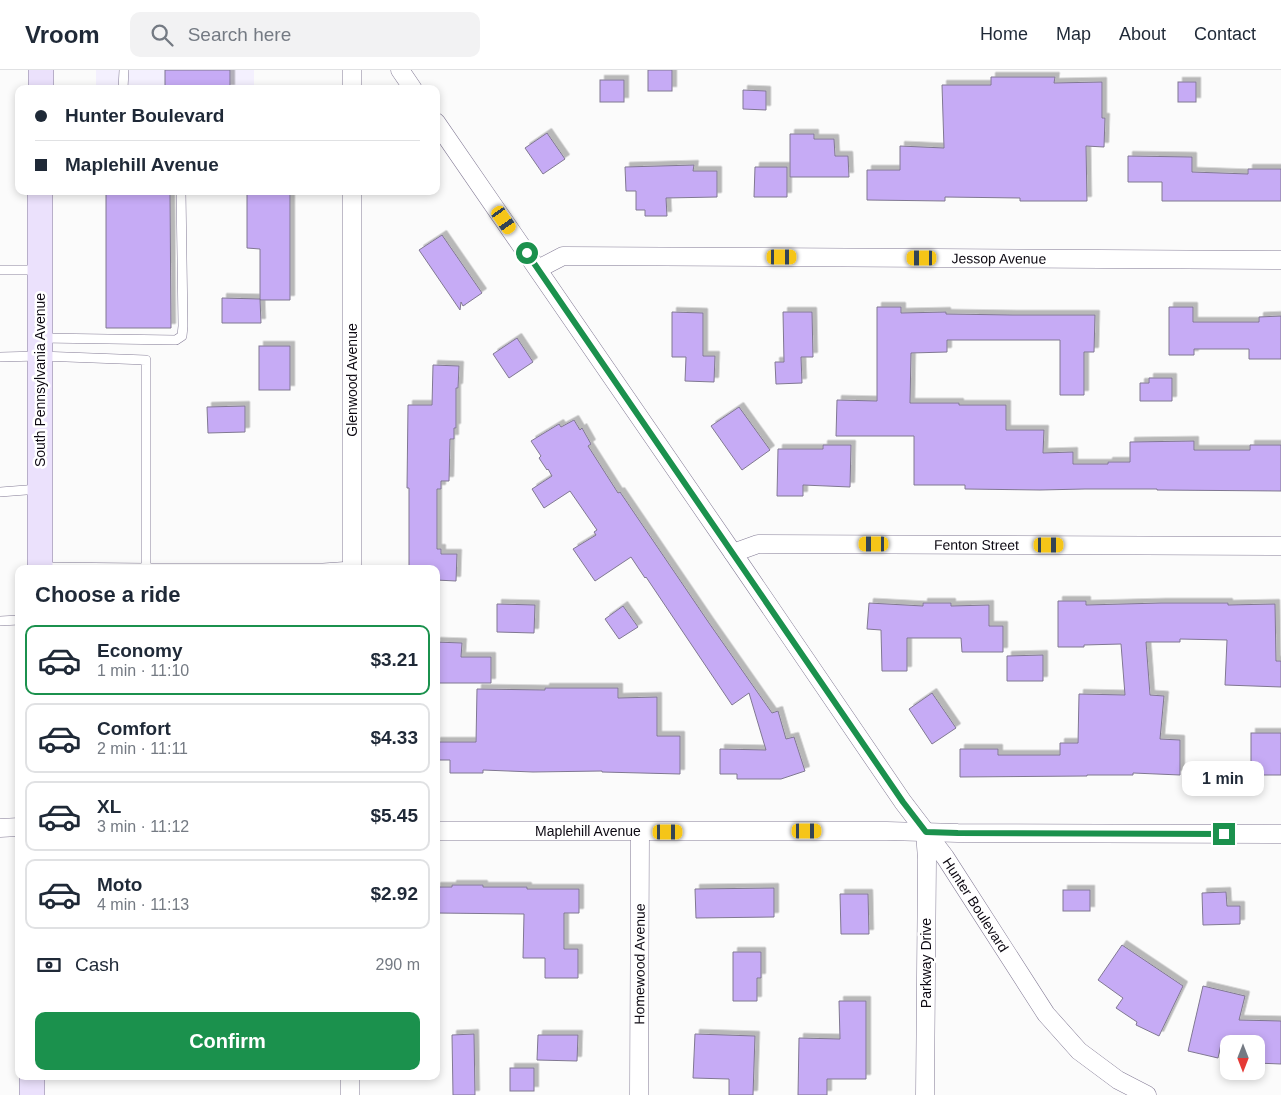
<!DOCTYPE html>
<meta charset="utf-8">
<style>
:root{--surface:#fff;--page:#f2f2f3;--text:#1f2937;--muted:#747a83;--line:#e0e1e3;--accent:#1b914d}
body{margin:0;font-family:Helvetica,sans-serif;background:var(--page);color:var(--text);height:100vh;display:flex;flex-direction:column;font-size:19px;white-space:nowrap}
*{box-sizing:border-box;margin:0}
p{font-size:16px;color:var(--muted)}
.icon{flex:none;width:28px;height:28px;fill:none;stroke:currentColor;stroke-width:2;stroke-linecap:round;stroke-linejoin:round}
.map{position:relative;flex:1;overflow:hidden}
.panel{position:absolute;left:15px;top:495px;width:425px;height:515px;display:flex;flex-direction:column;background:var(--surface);border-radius:10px;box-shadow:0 2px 8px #0003}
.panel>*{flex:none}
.guide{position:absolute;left:15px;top:15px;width:425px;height:110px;border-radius:10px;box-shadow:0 2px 8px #0003;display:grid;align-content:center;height:110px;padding:0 20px;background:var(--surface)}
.needle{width:32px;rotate:180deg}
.buttons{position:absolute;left:1220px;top:965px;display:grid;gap:10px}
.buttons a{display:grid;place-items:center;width:45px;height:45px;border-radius:10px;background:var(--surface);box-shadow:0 2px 8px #0003;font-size:25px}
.end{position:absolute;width:22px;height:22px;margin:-11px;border:6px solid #1b914d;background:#fff;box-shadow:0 0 0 2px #fff}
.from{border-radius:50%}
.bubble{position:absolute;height:35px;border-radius:10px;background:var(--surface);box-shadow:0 2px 8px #0003;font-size:16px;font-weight:700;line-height:35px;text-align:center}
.car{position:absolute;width:15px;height:30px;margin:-15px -8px;border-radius:6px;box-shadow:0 0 4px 1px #0007;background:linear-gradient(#f5c518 24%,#345 0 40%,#f5c518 0 76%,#345 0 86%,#f5c518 0)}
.guide b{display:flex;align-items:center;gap:18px;height:48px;font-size:19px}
.guide b+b{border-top:1px solid var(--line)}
.guide i{width:12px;height:12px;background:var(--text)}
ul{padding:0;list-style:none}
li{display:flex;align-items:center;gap:15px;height:70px;margin:0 10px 8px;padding:0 10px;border:2px solid var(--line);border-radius:10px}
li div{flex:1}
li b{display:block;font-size:19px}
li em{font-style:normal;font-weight:700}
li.selected{border-color:var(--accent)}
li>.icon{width:45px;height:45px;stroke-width:1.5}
h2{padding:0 20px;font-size:22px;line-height:60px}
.pay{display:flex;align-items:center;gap:12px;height:55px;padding:0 20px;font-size:19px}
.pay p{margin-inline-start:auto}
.cta{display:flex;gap:10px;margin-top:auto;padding:10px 20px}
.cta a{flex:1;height:58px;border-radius:10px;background:var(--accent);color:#fff;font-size:20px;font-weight:700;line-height:58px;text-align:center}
header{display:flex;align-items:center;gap:30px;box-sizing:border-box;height:70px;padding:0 25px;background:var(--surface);border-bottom:1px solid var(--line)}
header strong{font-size:24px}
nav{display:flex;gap:28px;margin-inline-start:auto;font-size:18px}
.search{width:350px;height:45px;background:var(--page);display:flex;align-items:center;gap:12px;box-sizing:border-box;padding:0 18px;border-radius:10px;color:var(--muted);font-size:19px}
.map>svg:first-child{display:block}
.built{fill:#f4f0fe}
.building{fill:#c6abf5;stroke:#807891;filter:url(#shadow)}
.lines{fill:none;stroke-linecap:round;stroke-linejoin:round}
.service-casing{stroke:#847c96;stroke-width:10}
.minor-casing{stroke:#847c96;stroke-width:19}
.secondary-casing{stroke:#847c96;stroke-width:26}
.service{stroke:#fff;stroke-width:9}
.minor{stroke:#fff;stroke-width:18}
.secondary{stroke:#ebe1fc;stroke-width:25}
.route{stroke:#1b914d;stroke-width:6}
.labels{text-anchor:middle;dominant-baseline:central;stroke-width:5;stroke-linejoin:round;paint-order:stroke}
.street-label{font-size:14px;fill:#0d0912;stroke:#fff}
</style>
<header>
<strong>Vroom</strong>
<div class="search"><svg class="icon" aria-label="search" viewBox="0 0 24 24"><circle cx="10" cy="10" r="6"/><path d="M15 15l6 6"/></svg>Search here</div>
<nav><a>Home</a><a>Map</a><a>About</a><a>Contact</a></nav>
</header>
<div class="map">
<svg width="1281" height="1025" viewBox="0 0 1281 1025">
<defs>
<filter id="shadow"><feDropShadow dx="4.5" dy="-4.5" stdDeviation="0" flood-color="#0004"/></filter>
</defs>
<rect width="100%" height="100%" fill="#fbfbfb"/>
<rect class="built" x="96" y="0" width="158" height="19"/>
<g class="building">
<rect x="165" y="0" width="65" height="19"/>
<rect x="648" y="0" width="24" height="21"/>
<polygon points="991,7 1055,7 1054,13 1102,12 1102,48 1105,48 1104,77 1086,76 1087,131 1020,131 1020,128 945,127 945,131 867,130 867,100 900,100 900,76 944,78 942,15 991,15"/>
<rect x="600" y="10" width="24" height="22"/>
<rect x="1178" y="12" width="18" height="20"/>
<polygon points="743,20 766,21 766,40 743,39"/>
<polygon points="547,63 565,89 543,104 525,78"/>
<polygon points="790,64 814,64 814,69 834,69 835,86 848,86 849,107 790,107"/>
<polygon points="1128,86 1192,87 1192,102 1248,104 1248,99 1281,99 1281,131 1162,131 1162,112 1128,112"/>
<polygon points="694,95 693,101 717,101 717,127 666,128 667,146 645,146 645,140 636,140 636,121 626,121 625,97"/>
<polygon points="755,97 787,97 787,127 754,127"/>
<polygon points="106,121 170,121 171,258 106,258"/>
<polygon points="247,121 290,121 290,230 260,230 260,179 247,178"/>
<polygon points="442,165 482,223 463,236 461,232 460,240 419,180"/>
<polygon points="222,228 260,229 261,253 222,253"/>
<polygon points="877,237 901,237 901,243 946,242 946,244 1012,245 1095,245 1094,282 1084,282 1084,325 1060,325 1060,270 947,270 947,282 911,283 910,333 959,333 959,335 1006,335 1006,360 1044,360 1043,383 1073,382 1073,394 1108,394 1108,392 1130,392 1130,372 1194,371 1194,380 1250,380 1250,375 1281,375 1281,421 1157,420 1157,419 1085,419 1040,420 965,419 965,415 914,415 914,366 836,366 837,330 877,331"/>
<polygon points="1169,237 1193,237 1193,252 1259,252 1259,247 1281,246 1281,289 1249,289 1249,279 1194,279 1194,285 1169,285"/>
<polygon points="672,242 703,243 703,286 715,286 714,312 685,311 686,287 672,287"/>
<polygon points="783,242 812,242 813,287 801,287 802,313 776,314 775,292 784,292"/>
<polygon points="517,268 533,292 509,308 493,284"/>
<rect x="259" y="276" width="31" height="44"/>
<polygon points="433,295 459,296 458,318 456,318 456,358 454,358 454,369 450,369 449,411 441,411 441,419 437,419 437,479 441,479 441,484 457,484 456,511 436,510 436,499 409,499 409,418 407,418 408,335 432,335"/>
<polygon points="1149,308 1172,308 1172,331 1140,331 1140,313 1149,313"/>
<polygon points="245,336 245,362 208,363 207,337"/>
<polygon points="739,337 770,380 742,400 711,356"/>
<polygon points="574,350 580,360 582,358 591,374 588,376 618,423 620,422 709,553 772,643 778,641 786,669 794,667 805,701 781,709 737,709 737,704 720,704 720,679 766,680 749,623 732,635 646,507 645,508 631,487 595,511 573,479 596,465 594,462 597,460 570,421 544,438 532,419 552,406 548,399 547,400 539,388 541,386 531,371 559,354 561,357"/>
<polygon points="823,375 851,375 850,417 803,415 803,426 777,426 778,379 823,379"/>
<polygon points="1058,531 1086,531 1086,535 1161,533 1228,533 1228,535 1275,534 1276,591 1281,591 1281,617 1225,615 1227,570 1180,569 1180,572 1146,572 1150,625 1164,626 1160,669 1180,670 1180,705 1133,703 1133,705 1087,705 1087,706 960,707 960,679 998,679 998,685 1060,685 1060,673 1078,673 1079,624 1125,625 1121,574 1084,575 1084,577 1058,577"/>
<polygon points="869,533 923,536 923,533 951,533 951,536 989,535 989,556 1003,556 1003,582 962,582 961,568 907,568 907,601 882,601 881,560 867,559"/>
<polygon points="497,534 535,535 534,563 497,562"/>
<polygon points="623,536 638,557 619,569 605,549"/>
<polygon points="436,572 462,573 461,587 491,587 491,613 436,613"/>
<polygon points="1043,585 1043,611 1007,611 1007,586"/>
<polygon points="545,618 618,618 618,628 657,627 657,666 680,666 680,704 602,702 602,701 533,702 483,700 483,703 450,703 450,690 436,690 436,672 476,672 477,619 545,620"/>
<polygon points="932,623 956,658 932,674 909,639"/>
<rect x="1251" y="663" width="30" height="42"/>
<polygon points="452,815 483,815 483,817 527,817 527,819 579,819 579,843 564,843 564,879 578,879 578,908 545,908 545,888 523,888 524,844 436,843 436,817 452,817"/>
<polygon points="774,818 774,847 696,848 695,819"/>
<rect x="1063" y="820" width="27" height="21"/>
<polygon points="1226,822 1227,836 1240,836 1240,854 1203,855 1202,823"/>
<polygon points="840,824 868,824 869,864 841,864"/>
<polygon points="1122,875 1183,916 1159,966 1136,955 1137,952 1116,938 1123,928 1098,910"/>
<polygon points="733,882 761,882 761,908 757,908 757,931 733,931"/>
<polygon points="1203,916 1245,926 1239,950 1281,951 1281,994 1256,993 1256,974 1221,974 1218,988 1188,981"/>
<polygon points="839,931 866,931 866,1009 827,1009 827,1025 798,1025 799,968 840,969"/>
<polygon points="474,964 475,1025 453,1025 452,965"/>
<polygon points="695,964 755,966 753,1025 729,1025 729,1009 693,1008"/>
<polygon points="538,965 578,965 577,991 537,990"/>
<rect x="510" y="998" width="24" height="23"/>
</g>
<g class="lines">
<g class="service-casing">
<g id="service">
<polyline points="123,19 124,0"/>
<polyline points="0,200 38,200"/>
<polyline points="41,268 176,270 182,266 183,256 181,121"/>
<polyline points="0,287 40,286 146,290 146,498 41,497"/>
<polyline points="0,422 39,419"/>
<polyline points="146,498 323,498 352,496"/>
<polyline points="0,551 19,550"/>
</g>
</g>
<g class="minor-casing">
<g id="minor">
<polyline points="352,0 352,19"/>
<polyline points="400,0 413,19"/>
<path id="s1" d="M436,52L733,483L903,732L945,787L1046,944L1079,981L1118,1010L1147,1025"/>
<path id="s2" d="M538,199L563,186L1281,190"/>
<path id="s3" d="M733,483L758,474L1281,476"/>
<polyline points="352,499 352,121"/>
<polyline points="0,758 19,757"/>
<path id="s4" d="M436,761H887L958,763L1281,764"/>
<polyline points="925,762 927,789 925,1025"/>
<polyline points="350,1025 350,1006"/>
<path id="s5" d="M639,1025L640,762"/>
</g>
</g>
<g class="secondary-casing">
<g id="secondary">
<polyline points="41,19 41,0"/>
<polyline points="40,499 40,121"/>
<polyline points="32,1025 32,1006"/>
</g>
</g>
<use href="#service" class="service"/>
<use href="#minor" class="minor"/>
<use href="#secondary" class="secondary"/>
</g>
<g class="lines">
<polyline class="route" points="527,183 903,732 926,762 958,763 1224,764"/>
</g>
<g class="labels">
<g class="street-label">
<text stroke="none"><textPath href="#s2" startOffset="464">Jessop Avenue</textPath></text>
<text transform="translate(40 310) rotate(-90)">South Pennsylvania Avenue</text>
<text transform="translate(352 310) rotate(-90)">Glenwood Avenue</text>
<text stroke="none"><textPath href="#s3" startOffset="245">Fenton Street</textPath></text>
<text stroke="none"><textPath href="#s4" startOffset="152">Maplehill Avenue</textPath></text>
<text stroke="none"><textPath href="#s1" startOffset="951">Hunter Boulevard</textPath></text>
<text stroke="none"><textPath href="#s5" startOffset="131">Homewood Avenue</textPath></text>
<text transform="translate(926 893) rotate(-90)">Parkway Drive</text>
</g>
</g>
</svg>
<div class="buttons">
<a><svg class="needle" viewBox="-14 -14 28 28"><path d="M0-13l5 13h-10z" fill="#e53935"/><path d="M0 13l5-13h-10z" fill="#747a83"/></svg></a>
</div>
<i class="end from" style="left:527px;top:183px"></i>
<i class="end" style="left:1224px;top:764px"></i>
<div class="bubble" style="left:1182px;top:691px;width:82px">1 min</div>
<i class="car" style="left:504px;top:150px;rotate:145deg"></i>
<i class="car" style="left:782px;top:187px;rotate:90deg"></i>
<i class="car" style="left:922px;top:188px;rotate:270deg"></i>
<i class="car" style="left:874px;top:474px;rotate:270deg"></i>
<i class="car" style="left:1049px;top:475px;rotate:90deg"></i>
<i class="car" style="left:807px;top:761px;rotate:90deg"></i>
<i class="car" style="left:668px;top:762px;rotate:90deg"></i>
<div class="guide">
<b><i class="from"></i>Hunter Boulevard</b>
<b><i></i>Maplehill Avenue</b>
</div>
<section class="panel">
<h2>Choose a ride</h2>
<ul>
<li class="selected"><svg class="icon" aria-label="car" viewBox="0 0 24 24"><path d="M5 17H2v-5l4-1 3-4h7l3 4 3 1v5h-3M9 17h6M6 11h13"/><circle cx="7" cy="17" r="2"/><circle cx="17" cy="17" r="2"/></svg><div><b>Economy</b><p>1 min · 11:10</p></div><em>$3.21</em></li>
<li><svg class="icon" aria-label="car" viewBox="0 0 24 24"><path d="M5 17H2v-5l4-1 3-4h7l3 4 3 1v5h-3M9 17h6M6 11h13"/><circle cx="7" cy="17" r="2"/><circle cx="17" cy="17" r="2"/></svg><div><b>Comfort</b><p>2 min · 11:11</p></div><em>$4.33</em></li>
<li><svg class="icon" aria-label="car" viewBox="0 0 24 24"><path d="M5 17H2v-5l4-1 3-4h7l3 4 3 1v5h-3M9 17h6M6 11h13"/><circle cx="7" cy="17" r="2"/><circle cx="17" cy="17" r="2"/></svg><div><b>XL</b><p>3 min · 11:12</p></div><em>$5.45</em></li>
<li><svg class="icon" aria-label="car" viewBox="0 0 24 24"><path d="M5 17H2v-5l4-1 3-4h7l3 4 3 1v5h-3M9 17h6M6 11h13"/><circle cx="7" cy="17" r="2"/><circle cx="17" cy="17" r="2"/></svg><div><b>Moto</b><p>4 min · 11:13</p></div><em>$2.92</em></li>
</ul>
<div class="pay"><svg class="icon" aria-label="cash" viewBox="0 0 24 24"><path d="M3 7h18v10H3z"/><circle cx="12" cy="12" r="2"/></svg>Cash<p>290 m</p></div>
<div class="cta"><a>Confirm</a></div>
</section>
</div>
